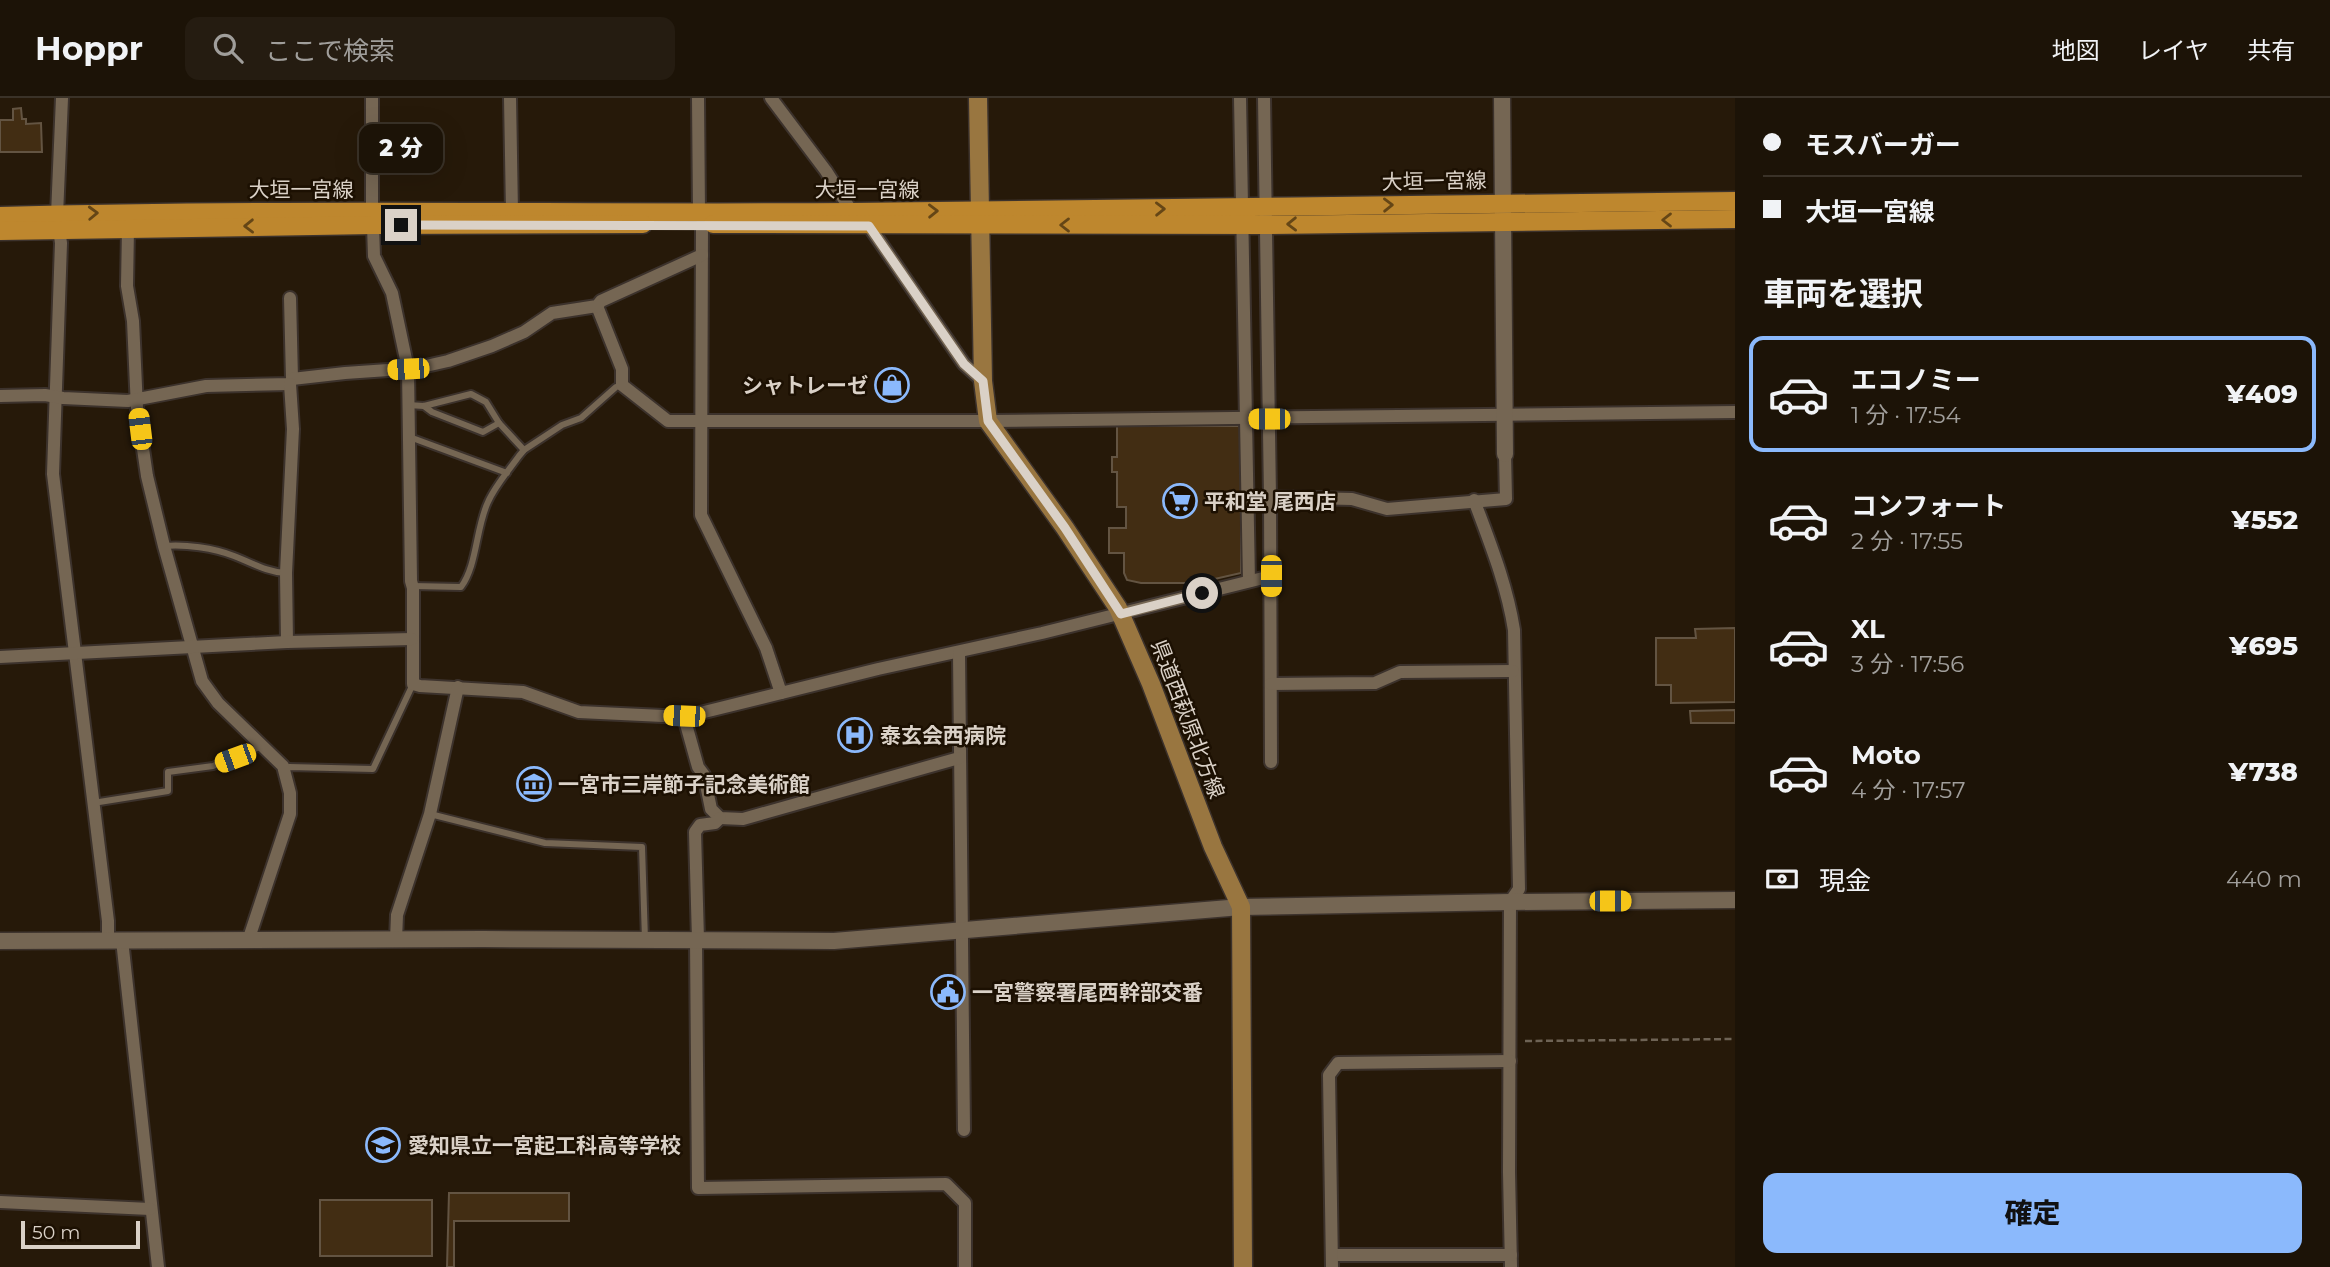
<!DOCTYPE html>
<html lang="ja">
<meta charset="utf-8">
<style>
:root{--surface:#1c1307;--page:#251c11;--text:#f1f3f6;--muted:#a09e9b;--line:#3a3228;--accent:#8bb9fc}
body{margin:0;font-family:Montserrat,"Noto Sans JP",sans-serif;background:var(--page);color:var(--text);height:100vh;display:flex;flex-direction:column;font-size:26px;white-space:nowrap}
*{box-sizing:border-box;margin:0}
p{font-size:23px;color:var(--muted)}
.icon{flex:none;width:38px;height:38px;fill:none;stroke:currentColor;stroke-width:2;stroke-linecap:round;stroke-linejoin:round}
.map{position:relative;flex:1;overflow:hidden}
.drawer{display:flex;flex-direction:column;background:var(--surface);width:595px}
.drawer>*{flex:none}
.hud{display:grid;align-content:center;height:154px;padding:0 28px;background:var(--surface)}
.scale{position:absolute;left:21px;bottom:18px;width:119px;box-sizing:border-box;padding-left:7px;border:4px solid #dad1c7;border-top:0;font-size:19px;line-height:24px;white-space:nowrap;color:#dad1c7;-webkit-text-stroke:5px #1c1002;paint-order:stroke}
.end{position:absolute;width:32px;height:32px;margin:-16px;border:9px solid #dad1c7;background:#111;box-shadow:0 0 0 4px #111}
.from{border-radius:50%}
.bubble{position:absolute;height:49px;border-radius:14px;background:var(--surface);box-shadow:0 7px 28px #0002,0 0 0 2px var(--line);font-size:23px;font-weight:800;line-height:49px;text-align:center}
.car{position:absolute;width:21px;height:42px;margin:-21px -10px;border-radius:9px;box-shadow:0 0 5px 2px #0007;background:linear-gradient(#f5c518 24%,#345 0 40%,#f5c518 0 76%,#345 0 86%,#f5c518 0)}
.hud b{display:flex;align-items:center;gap:24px;height:66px;font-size:26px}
.hud b+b{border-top:2px solid var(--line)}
.hud i{width:18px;height:18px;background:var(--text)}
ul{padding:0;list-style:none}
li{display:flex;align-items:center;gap:21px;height:116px;margin:0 14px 10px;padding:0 14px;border:4px solid transparent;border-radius:14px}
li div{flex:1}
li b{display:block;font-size:26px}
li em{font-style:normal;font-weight:800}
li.on{border-color:var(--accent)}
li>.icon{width:63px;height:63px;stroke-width:1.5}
h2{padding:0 28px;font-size:32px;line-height:84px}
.pay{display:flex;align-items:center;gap:18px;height:77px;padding:0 28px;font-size:26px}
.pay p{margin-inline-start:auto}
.primary-button{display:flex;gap:14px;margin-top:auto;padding:14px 28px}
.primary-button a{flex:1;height:80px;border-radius:14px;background:var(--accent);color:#111;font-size:28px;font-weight:800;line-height:80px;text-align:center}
header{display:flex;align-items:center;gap:42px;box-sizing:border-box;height:98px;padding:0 35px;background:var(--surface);border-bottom:2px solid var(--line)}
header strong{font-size:33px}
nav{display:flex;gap:38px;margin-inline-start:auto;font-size:24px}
.search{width:490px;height:63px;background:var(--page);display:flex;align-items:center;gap:18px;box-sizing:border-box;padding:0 24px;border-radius:14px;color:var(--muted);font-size:26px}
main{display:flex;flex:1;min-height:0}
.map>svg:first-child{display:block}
.building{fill:#422d13;stroke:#635442;stroke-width:2}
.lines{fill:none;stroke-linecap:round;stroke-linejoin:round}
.service-casing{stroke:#3c322c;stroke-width:10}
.minor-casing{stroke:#3c322c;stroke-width:16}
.tertiary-casing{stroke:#3c322c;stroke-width:19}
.secondary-casing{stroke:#3c322c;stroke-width:21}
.primary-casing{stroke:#3c322c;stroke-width:21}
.path{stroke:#6e6355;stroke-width:2.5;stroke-dasharray:7 3.5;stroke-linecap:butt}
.service{stroke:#756653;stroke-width:6}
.minor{stroke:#756653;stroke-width:12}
.tertiary{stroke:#756653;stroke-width:16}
.secondary{stroke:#997640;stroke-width:18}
.primary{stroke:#be872e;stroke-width:18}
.oneway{stroke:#654616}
.route{stroke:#dad1c7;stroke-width:9}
.labels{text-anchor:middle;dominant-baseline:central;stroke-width:5;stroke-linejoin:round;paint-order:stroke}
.street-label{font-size:21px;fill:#dad1c7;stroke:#1c1002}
.poi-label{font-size:21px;font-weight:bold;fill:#dad1c7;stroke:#1c1002;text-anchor:start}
</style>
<header>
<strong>Hoppr</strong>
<div class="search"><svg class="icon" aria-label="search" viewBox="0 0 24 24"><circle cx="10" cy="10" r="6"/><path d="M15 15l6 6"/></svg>ここで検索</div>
<nav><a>地図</a><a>レイヤ</a><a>共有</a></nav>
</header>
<main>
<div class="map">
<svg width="1735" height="1169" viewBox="0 0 1735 1169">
<rect width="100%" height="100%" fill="#261909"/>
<g class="building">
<polygon points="21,10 22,21 26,21 26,26 41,25 42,54 0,54 0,22 13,22 13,11"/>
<polygon points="1117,328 1241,328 1241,475 1197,485 1141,485 1127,482 1124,475 1124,455 1109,455 1109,430 1126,430 1126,409 1117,409 1117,374 1112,374 1112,359 1117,359"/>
<polygon points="1735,530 1735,604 1671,605 1671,587 1656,587 1656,540 1696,540 1695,531"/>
<polygon points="1735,612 1735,625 1691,625 1690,613"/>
<polygon points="449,1095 569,1095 569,1123 454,1123 454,1169 447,1169"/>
<rect x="320" y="1102" width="112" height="56"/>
</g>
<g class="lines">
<g class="service-casing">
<g id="service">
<polyline points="408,307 424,308 471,296 486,304 499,325 524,352"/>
<polyline points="424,308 432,314 483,334 499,325"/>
<polyline points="408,341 415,341 507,375"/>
<path d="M164,448C185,446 214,450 234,458C252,465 267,474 286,475"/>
<path d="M412,488L461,489C477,468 476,429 488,404C495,388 509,372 519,358L524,352L562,327L581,320L616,289L622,287"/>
<polyline points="284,671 289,669 373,671 413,586"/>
<polyline points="93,705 168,693 168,674 213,668 262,648"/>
<polyline points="430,716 545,745 642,749 645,842"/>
</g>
</g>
<g class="minor-casing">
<g id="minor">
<polyline points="62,0 57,117 61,145 53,376 108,823 108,842"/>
<polyline points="372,0 372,114"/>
<polyline points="510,0 512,114"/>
<polyline points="698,0 699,114"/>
<polyline points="771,0 826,73 852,114 869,128 964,266 983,283"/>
<polyline points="1240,0 1249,483"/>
<polyline points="1264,0 1270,399 1271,664"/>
<polyline points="702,126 701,417 766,550 781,595"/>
<polyline points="373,127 374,158 392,195 408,271 411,483 413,490 413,586 420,588 523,594 579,614 684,619 878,571 1042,535 1271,478"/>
<polyline points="128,130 127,188 133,223 137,310 147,378 164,448 202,583 218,605 283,668 290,695 290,716 248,843"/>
<polyline points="290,200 292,281"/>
<polyline points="597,208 622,271 622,287 668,323 988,323 1735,314"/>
<polyline points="0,298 45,297 63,300 128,303 206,288 290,286 292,281 345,275 417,270 448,263 492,248 524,234 552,215 597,208 601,203 702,157"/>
<polyline points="1270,399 1352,401 1387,411 1506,401 1505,356"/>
<path d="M1474,402C1490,445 1507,487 1514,532L1519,791L1510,804L1509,1074L1511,1169"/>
<polyline points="287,544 286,475 293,331 290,286"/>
<polyline points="959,555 964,1032"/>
<polyline points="0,559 287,544 412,541"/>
<polyline points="1271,586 1375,585 1400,574 1513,573"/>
<polyline points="684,619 698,669 704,677 711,711 720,720 743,721 959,660"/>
<polyline points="122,842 158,1169"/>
<polyline points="396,842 397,817 430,716 458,589"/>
<polyline points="696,842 698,1090 946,1086 965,1105 965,1169"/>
<polyline points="698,842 695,734 700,727 715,725 720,720"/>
<polyline points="0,1104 150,1111"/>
<polyline points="1332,1157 1511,1157"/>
<polyline points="1332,1169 1329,977 1338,965 1510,963"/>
</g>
</g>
<g class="tertiary-casing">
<g id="tertiary">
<polyline points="1502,0 1505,356"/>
<polyline points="0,843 483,841 834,843 1241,809 1510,804 1735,802"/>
</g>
</g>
<g class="secondary-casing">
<polyline id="secondary" points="978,0 983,283 988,323 1065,430 1118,510 1151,586 1213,749 1241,809 1243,1169"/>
</g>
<g class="primary-casing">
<g id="primary">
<path d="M0,118C285,110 570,116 854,114C1148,112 1441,105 1735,103"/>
<polyline points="713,126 1266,127 1735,121"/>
<polyline points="0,133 373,127 643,126"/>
</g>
</g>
<polyline class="path" points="1525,943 1735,941"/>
<use href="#service" class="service"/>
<use href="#minor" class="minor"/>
<use href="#tertiary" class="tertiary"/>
<use href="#secondary" class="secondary"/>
<use href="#primary" class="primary"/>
</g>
<defs><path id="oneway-chevron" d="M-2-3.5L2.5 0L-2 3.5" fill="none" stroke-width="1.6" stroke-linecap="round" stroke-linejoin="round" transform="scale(1.75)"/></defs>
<g class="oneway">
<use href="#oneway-chevron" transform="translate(1388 107) rotate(-1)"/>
<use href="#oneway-chevron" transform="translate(1160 111) rotate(-1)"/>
<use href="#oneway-chevron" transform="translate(933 113) rotate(-1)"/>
<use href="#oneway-chevron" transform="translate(93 115) rotate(-2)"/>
<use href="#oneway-chevron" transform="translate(1667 122) rotate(180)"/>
<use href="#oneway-chevron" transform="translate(1292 126) rotate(179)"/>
<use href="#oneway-chevron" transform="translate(1065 127) rotate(180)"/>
<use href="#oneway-chevron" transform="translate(249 128) rotate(179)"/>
</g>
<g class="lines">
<polyline class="route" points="401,127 869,128 964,266 983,283 988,323 1065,430 1121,516 1202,495"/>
</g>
<defs>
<g id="shop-ring" transform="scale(1.75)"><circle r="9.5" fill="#1c1002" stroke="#8bb9fc" stroke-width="1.5"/><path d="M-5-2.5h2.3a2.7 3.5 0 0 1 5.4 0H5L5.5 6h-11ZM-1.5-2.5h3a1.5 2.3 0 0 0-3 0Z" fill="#8bb9fc"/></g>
<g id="supermarket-ring" transform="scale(1.75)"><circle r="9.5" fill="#1c1002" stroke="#8bb9fc" stroke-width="1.5"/><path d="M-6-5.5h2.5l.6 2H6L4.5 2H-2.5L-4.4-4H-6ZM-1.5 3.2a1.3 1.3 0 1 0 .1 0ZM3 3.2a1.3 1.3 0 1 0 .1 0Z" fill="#8bb9fc"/></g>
<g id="hospital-ring" transform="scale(1.75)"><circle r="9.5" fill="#1c1002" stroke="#8bb9fc" stroke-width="1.5"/><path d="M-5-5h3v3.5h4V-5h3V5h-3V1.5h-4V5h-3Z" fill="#8bb9fc"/></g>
<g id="museum-ring" transform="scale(1.75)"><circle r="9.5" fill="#1c1002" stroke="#8bb9fc" stroke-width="1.5"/><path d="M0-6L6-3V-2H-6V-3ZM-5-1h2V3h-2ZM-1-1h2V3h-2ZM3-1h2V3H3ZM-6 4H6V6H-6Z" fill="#8bb9fc"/></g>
<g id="civic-ring" transform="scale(1.75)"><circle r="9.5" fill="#1c1002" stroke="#8bb9fc" stroke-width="1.5"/><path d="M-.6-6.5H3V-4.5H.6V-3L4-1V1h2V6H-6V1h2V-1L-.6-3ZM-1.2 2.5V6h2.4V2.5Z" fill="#8bb9fc"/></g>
<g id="school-ring" transform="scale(1.75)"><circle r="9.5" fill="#1c1002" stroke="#8bb9fc" stroke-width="1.5"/><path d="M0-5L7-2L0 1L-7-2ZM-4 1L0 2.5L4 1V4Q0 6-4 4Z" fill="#8bb9fc"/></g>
</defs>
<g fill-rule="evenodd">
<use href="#shop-ring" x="892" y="287"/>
<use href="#supermarket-ring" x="1180" y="403"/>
<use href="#hospital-ring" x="855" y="637"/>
<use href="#museum-ring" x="534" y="686"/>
<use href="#civic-ring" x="948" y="894"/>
<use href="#school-ring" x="383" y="1047"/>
</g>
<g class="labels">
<g class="street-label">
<text transform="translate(1434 83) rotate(-1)">大垣一宮線</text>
<text x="301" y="91">大垣一宮線</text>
<text x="867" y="91">大垣一宮線</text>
<text transform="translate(1188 621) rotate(69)">県道西萩原北方線</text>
</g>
<g class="poi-label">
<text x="868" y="287" text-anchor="end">シャトレーゼ</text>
<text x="1204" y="403">平和堂 尾西店</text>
<text x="880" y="637">泰玄会西病院</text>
<text x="558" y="686">一宮市三岸節子記念美術館</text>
<text x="972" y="894">一宮警察署尾西幹部交番</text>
<text x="408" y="1047">愛知県立一宮起工科高等学校</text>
</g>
</g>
</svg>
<div class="scale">50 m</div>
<i class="end from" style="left:1202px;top:495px"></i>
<i class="end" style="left:401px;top:127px"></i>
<div class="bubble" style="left:359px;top:26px;width:84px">2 分</div>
<i class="car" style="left:408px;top:271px;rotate:267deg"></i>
<i class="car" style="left:1269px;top:321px;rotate:270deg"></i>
<i class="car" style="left:140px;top:331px;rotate:353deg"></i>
<i class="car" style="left:1271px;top:478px;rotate:180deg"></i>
<i class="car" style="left:684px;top:618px;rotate:272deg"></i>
<i class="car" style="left:235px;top:660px;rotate:250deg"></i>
<i class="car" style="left:1610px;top:803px;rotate:90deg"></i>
</div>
<section class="drawer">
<div class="hud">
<b><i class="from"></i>モスバーガー</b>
<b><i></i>大垣一宮線</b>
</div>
<h2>車両を選択</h2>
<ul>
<li class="on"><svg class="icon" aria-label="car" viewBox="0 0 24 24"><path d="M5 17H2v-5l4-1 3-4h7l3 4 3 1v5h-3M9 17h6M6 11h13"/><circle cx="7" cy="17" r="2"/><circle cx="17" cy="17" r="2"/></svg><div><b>エコノミー</b><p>1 分 · 17:54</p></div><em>¥409</em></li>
<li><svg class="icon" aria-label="car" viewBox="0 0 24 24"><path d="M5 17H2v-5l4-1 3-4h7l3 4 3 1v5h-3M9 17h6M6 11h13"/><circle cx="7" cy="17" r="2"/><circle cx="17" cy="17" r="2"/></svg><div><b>コンフォート</b><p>2 分 · 17:55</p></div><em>¥552</em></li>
<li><svg class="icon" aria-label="car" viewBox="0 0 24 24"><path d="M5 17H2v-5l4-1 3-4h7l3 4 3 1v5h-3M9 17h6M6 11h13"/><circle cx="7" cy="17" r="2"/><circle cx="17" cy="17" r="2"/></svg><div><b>XL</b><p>3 分 · 17:56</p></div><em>¥695</em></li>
<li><svg class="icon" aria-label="car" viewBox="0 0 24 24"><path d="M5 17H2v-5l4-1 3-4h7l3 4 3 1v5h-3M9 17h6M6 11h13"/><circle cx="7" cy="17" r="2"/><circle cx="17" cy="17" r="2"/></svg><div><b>Moto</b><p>4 分 · 17:57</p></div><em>¥738</em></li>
</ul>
<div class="pay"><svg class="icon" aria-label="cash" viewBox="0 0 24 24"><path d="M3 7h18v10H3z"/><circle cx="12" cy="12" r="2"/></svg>現金<p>440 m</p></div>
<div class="primary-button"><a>確定</a></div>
</section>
</main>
